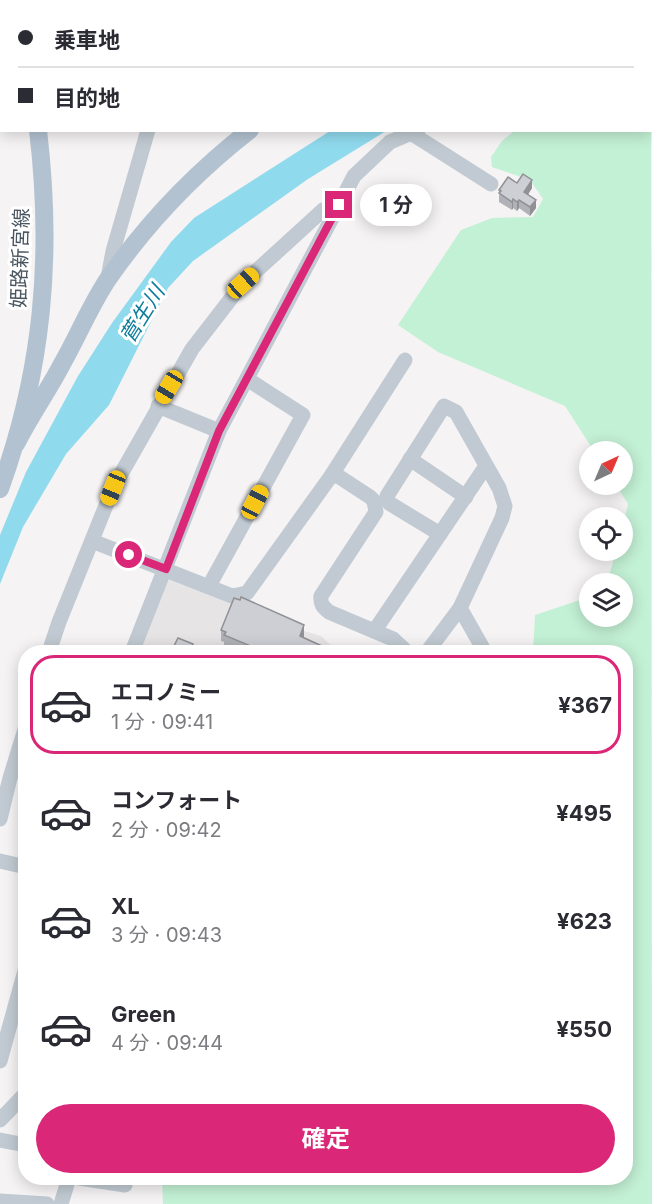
<!DOCTYPE html>
<html lang="ja">
<meta charset="utf-8">
<style>
:root{--surface:#fff;--page:#f2f2f3;--text:#2b2b33;--muted:#7c7c81;--line:#e1e1e2;--accent:#db2777}
body{margin:0;font-family:Inter,"Noto Sans JP",sans-serif;background:var(--page);color:var(--text);height:100vh;display:flex;flex-direction:column;font-size:22px;white-space:nowrap}
*{box-sizing:border-box;margin:0}
p{font-size:20px;color:var(--muted)}
.icon{flex:none;width:33px;height:33px;fill:none;stroke:currentColor;stroke-width:2;stroke-linecap:round;stroke-linejoin:round}
.map{position:relative;flex:1;overflow:hidden}
.panel{position:absolute;left:18px;top:645px;width:615px;height:540px;display:flex;flex-direction:column;background:var(--surface);border-radius:24px;box-shadow:0 3px 15px #0003}
.panel>*{flex:none}
.top-card{position:absolute;left:0px;top:0px;width:652px;height:132px;box-shadow:0 3px 15px #0003;display:grid;align-content:center;height:132px;padding:0 18px;background:var(--surface)}
.needle{width:39px;rotate:44deg}
.buttons{position:absolute;left:579px;top:441px;display:grid;gap:12px}
.buttons a{display:grid;place-items:center;width:54px;height:54px;border-radius:50%;background:var(--surface);box-shadow:0 3px 15px #0003;font-size:30px}
.end{position:absolute;width:27px;height:27px;margin:-14px;border:8px solid #db2777;background:#fff;box-shadow:0 0 0 3px #fff}
.from{border-radius:50%}
.bubble{position:absolute;height:42px;border-radius:21px;background:var(--surface);box-shadow:0 3px 15px #0003;font-size:20px;font-weight:700;line-height:42px;text-align:center}
.car{position:absolute;width:18px;height:36px;margin:-18px -9px;border-radius:8px;box-shadow:0 0 4px 2px #0007;background:linear-gradient(#f5c518 24%,#345 0 40%,#f5c518 0 76%,#345 0 86%,#f5c518 0)}
.top-card b{display:flex;align-items:center;gap:21px;height:57px;font-size:22px}
.top-card b+b{border-top:2px solid var(--line)}
.top-card i{width:15px;height:15px;background:var(--text)}
ul{padding:10px 0 0;list-style:none}
li{display:flex;align-items:center;gap:18px;height:99px;margin:0 12px 9px;padding:0 6px;border:3px solid transparent;border-radius:24px}
li div{flex:1}
li b{display:block;font-size:22px}
li em{font-style:normal;font-weight:700}
li.on{border-color:var(--accent)}
li>.icon{width:54px;height:54px;stroke-width:1.5}
.cta{display:flex;gap:12px;margin-top:auto;padding:12px 18px}
.cta a{flex:1;height:69px;border-radius:36px;background:var(--accent);color:#fff;font-size:24px;font-weight:700;line-height:69px;text-align:center}
.map>svg:first-child{display:block}
.education{fill:#e6e4e5}
.green{fill:#c3f1d5}
.water{fill:#90daee}
.lines{fill:none;stroke-linecap:round;stroke-linejoin:round}
.stream{stroke:#90daee;stroke-width:3}
.minor{stroke:#c1cad2;stroke-width:15}
.major{stroke:#b3c2d1;stroke-width:18}
.wall{fill:#b0b2b7}
.shaded-wall{fill:#909195}
.building{fill:#cdcfd5;stroke:#909195;stroke-width:1.5}
.route{stroke:#db2777;stroke-width:8}
.labels{text-anchor:middle;dominant-baseline:central;stroke-width:6;stroke-linejoin:round;paint-order:stroke}
.street-label{font-size:20px;fill:#4a5661;stroke:#fff}
.water-label{font-size:21px;font-style:italic;fill:#0c7c9b;stroke:#fff}
</style>
<div class="map">
<svg width="652" height="1204" viewBox="0 0 652 1204">
<rect width="100%" height="100%" fill="#f5f3f3"/>
<polygon class="education" points="172,578 229,600 271,609 294,628 321,636 338,652 139,652 167,580"/>
<polygon class="green" points="651,99 652,1204 163,1204 162,1178 626,1178 626,652 533,652 535,615 589,597 590,616 622,616 622,584 607,583 616,551 622,550 623,525 628,504 616,485 622,484 622,452 594,451 565,406 438,352 398,325 461,230 492,218 533,217 543,199 530,180 492,167 491,157 502,141 514,131 651,130"/>
<polygon class="water" points="330,131 386,131 308,179 193,261 168,288 109,405 66,454 23,527 0,584 0,535 26,472 78,376 112,323 171,242 194,218"/>
<g class="lines">
<g class="stream">
<polyline points="212,2 213,0"/>
<polyline points="0,80 2,80"/>
</g>
<g class="minor">
<polyline points="181,0 183,2"/>
<polyline points="267,0 268,2"/>
<polyline points="245,2 246,0"/>
<polyline points="621,2 622,0"/>
<polyline points="651,93 652,95"/>
<polyline points="0,122 2,120"/>
<polyline points="406,130 491,184"/>
<polyline points="108,278 113,251 148,130"/>
<polyline points="158,406 219,431"/>
<polyline points="410,459 466,497"/>
<path d="M331,476H338L370,497L374,501L376,512L321,596C320,604 323,607 329,612L393,639L407,652"/>
<polyline points="92,541 232,596 247,593 331,476 405,360"/>
<polyline points="209,586 303,415 247,379"/>
<polyline points="460,608 485,652"/>
<polyline points="375,630 486,466"/>
<polyline points="49,652 59,622 113,488 192,349 243,283 323,210 339,205"/>
<polyline points="132,652 219,431 339,205 354,176 390,142 418,130"/>
<polyline points="427,652 460,608 502,518 505,506 499,488 456,412 444,406 387,496 389,503 440,534"/>
<polyline points="0,819 10,778 26,726"/>
<polyline points="0,861 26,867"/>
<polyline points="0,1061 26,967"/>
<polyline points="0,1120 26,1093"/>
<polyline points="0,1140 26,1145"/>
<polyline points="79,1178 125,1185"/>
<polyline points="0,1201 47,1204"/>
<polyline points="61,1204 69,1178"/>
</g>
<g class="major">
<polyline points="21,0 21,2"/>
<polyline points="428,2 430,0"/>
<path d="M16,444C30,416 48,391 62,364C78,336 90,306 108,279C147,223 196,172 250,130"/>
<path d="M0,489C43,370 53,256 38,130"/>
</g>
</g>
<g class="wall">
<polygon points="517,183 532,188 528,195 536,208 530,216 519,208 517,211 513,208 512,210 499,202 499,190"/>
<polygon points="221,630 304,636 304,638 335,652 239,652 224,646 224,642 221,641"/>
</g>
<g class="shaded-wall">
<polygon points="532,180 532,188 524,200 524,192"/>
<polygon points="513,199 513,208 512,210 512,202"/>
<polygon points="519,200 519,208 517,211 517,202"/>
<polygon points="536,200 536,208 530,216 530,207"/>
<polygon points="304,625 304,636 300,647 300,636"/>
</g>
<g class="building">
<polygon points="523,174 532,180 524,192 536,200 530,207 519,200 517,202 513,199 512,202 499,193 501,191 499,190 508,177 517,183"/>
<polygon points="241,597 304,625 300,636 335,652 265,652 224,635 226,632 221,630 234,598 240,600"/>
<polygon points="178,638 193,644 190,652 171,652"/>
</g>
<g class="lines">
<polyline class="route" points="129,555 166,569 219,431 339,205"/>
</g>
<g class="labels">
<g class="street-label">
<text transform="translate(20 258) rotate(-88)">姫路新宮線</text>
</g>
<g class="water-label">
<text transform="translate(142 314) rotate(-58)">菅生川</text>
</g>
</g>
</svg>
<div class="buttons">
<a><svg class="needle" viewBox="-14 -14 28 28"><path d="M0-13l5 13h-10z" fill="#e53935"/><path d="M0 13l5-13h-10z" fill="#7c7c81"/></svg></a>
<a><svg class="icon" aria-label="locate" viewBox="0 0 24 24"><circle cx="12" cy="12" r="6"/><path d="M12 2v4M12 18v4M2 12h4M18 12h4"/></svg></a>
<a><svg class="icon" aria-label="layers" viewBox="0 0 24 24"><path d="M12 4l9 5-9 5-9-5zM3 14l9 5 9-5"/></svg></a>
</div>
<i class="end from" style="left:129px;top:555px"></i>
<i class="end" style="left:339px;top:205px"></i>
<div class="bubble" style="left:360px;top:184px;width:72px">1 分</div>
<i class="car" style="left:243px;top:283px;rotate:48deg"></i>
<i class="car" style="left:169px;top:387px;rotate:211deg"></i>
<i class="car" style="left:113px;top:488px;rotate:202deg"></i>
<i class="car" style="left:255px;top:502px;rotate:28deg"></i>
<div class="top-card">
<b><i class="from"></i>乗車地</b>
<b><i></i>目的地</b>
</div>
<section class="panel">
<ul>
<li class="on"><svg class="icon" aria-label="car" viewBox="0 0 24 24"><path d="M5 17H2v-5l4-1 3-4h7l3 4 3 1v5h-3M9 17h6M6 11h13"/><circle cx="7" cy="17" r="2"/><circle cx="17" cy="17" r="2"/></svg><div><b>エコノミー</b><p>1 分 · 09:41</p></div><em>¥367</em></li>
<li><svg class="icon" aria-label="car" viewBox="0 0 24 24"><path d="M5 17H2v-5l4-1 3-4h7l3 4 3 1v5h-3M9 17h6M6 11h13"/><circle cx="7" cy="17" r="2"/><circle cx="17" cy="17" r="2"/></svg><div><b>コンフォート</b><p>2 分 · 09:42</p></div><em>¥495</em></li>
<li><svg class="icon" aria-label="car" viewBox="0 0 24 24"><path d="M5 17H2v-5l4-1 3-4h7l3 4 3 1v5h-3M9 17h6M6 11h13"/><circle cx="7" cy="17" r="2"/><circle cx="17" cy="17" r="2"/></svg><div><b>XL</b><p>3 分 · 09:43</p></div><em>¥623</em></li>
<li><svg class="icon" aria-label="car" viewBox="0 0 24 24"><path d="M5 17H2v-5l4-1 3-4h7l3 4 3 1v5h-3M9 17h6M6 11h13"/><circle cx="7" cy="17" r="2"/><circle cx="17" cy="17" r="2"/></svg><div><b>Green</b><p>4 分 · 09:44</p></div><em>¥550</em></li>
</ul>
<div class="cta"><a>確定</a></div>
</section>
</div>
